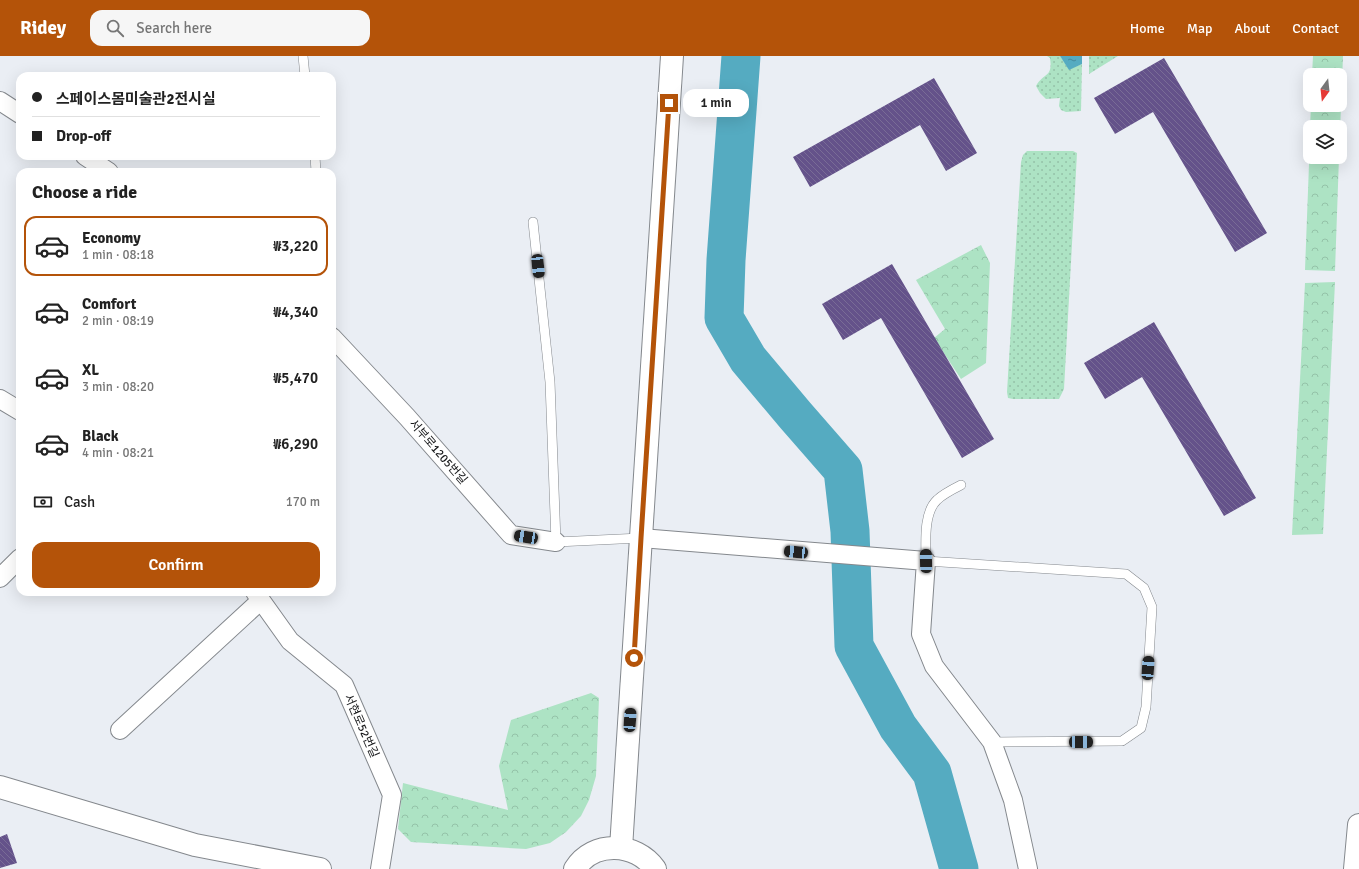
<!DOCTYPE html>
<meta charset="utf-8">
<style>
:root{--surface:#fff;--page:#f6f6f6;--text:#222;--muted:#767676;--line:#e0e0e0;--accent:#b45309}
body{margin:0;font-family:Signika,"Noto Sans KR",sans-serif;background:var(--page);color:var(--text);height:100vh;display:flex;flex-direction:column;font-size:15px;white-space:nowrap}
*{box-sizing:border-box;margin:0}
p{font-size:13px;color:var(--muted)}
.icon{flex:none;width:22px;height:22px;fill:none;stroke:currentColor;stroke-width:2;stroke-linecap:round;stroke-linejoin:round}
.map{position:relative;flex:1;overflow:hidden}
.drawer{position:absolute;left:16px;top:112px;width:320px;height:428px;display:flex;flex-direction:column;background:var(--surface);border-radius:12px;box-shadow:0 4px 16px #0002}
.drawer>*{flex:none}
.hud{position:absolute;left:16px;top:16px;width:320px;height:88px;border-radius:12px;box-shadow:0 4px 16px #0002;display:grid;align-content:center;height:88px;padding:0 16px;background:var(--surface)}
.needle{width:26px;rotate:195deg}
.fabs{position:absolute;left:1303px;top:12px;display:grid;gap:8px}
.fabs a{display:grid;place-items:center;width:44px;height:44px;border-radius:8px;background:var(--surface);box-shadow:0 4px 16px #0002;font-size:20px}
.end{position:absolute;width:18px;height:18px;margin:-9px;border:5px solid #b45309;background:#fff;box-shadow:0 0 0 2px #fff}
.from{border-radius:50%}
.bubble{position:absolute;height:28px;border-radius:12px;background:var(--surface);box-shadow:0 4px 16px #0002;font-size:13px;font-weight:600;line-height:28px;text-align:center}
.car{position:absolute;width:12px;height:24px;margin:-12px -6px;border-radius:5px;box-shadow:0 0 3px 1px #0007;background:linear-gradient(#222 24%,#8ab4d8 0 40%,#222 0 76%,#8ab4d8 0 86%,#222 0)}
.hud b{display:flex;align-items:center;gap:14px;height:38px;font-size:15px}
.hud b+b{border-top:1px solid var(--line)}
.hud i{width:10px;height:10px;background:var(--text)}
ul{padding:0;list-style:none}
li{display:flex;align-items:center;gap:12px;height:60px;margin:0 8px 6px;padding:0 8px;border:2px solid transparent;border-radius:12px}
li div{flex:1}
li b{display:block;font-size:15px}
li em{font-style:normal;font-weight:600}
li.selected{border-color:var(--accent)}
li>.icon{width:36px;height:36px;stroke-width:1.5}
h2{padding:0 16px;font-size:18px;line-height:48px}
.pay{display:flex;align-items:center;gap:10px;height:44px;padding:0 16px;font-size:15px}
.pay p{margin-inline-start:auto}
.button{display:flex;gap:8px;margin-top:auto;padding:8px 16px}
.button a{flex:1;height:46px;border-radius:12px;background:var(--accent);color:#fff;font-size:16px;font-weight:600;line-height:46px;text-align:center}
header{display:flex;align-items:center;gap:24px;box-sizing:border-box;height:56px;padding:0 20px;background:var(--accent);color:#fff}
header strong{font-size:19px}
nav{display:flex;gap:22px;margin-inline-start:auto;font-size:14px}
.search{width:280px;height:36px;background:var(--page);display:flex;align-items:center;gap:10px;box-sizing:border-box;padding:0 14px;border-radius:12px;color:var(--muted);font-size:15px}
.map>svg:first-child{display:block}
.grass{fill:url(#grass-dots)}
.park{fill:url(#park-crowns)}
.water{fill:url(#water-ripples)}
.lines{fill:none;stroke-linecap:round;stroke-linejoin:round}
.river{stroke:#55abc1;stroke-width:39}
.building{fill:url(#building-back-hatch)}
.service-casing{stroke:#84888d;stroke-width:10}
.minor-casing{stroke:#84888d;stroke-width:20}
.tertiary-casing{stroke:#84888d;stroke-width:24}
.service{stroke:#fff;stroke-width:9}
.minor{stroke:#fff;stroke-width:18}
.tertiary{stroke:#fff;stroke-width:22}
.route{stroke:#b45309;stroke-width:5}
.labels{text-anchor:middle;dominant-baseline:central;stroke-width:4;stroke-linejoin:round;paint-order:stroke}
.street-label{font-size:12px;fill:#17181a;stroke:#fff}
</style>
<header>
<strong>Ridey</strong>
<div class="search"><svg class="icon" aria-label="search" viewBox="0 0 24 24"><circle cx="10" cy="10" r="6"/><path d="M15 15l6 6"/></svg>Search here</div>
<nav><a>Home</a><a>Map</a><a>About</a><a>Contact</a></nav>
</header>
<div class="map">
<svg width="1359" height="813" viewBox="0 0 1359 813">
<defs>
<pattern id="grass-dots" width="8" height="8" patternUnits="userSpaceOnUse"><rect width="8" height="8" fill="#ade3c4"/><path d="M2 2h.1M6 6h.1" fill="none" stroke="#94c2a8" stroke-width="1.8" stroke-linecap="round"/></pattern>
<pattern id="park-crowns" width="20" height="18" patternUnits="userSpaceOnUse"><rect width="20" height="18" fill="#ade3c4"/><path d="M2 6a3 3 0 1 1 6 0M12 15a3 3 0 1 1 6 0" fill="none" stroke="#94c2a8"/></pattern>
<pattern id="water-ripples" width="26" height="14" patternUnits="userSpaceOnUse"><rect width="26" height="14" fill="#55abc1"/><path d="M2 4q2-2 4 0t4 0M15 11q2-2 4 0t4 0" fill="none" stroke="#458a9c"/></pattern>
<pattern id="building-back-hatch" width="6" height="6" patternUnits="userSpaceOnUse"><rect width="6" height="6" fill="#64528a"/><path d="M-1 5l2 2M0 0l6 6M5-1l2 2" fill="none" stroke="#796c96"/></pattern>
</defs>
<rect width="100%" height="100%" fill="#eaeef4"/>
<g class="grass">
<path d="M1047,0H1060L1069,13L1082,8L1081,55L1066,56L1061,54L1059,50L1060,42L1046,43L1040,37L1036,30C1044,16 1053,22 1050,2Z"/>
<polygon points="1089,0 1118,0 1089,18"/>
<polygon points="1027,95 1073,95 1077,97 1064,333 1059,343 1013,343 1008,342 1007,336 1021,106 1023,99"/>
</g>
<g class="park">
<polygon points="1313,0 1343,0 1340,76 1340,71 1310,71 1311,49 1340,49 1340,19 1312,19"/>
<polygon points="1310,82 1310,101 1339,101 1335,215 1305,214"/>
<polygon points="981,189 990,207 986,307 961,323 934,282 945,273 916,224"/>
<polygon points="1335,226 1323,478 1292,479 1305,227"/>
<polygon points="591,637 599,642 596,720 589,744 581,760 566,776 550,787 526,793 411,786 398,773 403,727 508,754 499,710 511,664"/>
</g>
<polygon class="water" points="1060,0 1082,0 1082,8 1069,14"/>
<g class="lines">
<polyline class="river" points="741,0 726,204 724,262 748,303 795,359 843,414 850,475 854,590 898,671 932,717 959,813"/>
</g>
<g class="building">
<polygon points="1164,2 1267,177 1235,196 1153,56 1115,78 1094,42"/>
<polygon points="934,22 977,97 946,115 920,69 810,131 793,101"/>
<polygon points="892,208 994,383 962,402 881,262 843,284 822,248"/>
<polygon points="1154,266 1256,442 1224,460 1142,321 1105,343 1084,307"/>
<polygon points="7,778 17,807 0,812 0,781"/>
</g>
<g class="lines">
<g class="service-casing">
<g id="service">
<polyline points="303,0 305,20"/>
<polyline points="315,100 316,116"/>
<polyline points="533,166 550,326 556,486 641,482"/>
<path d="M961,429C953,433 943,438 937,444C923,457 926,488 926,505L1126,518L1144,532L1152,551L1146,651L1141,672L1122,685L992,686"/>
</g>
</g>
<g class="minor-casing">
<g id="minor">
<polyline points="0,45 20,58"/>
<polyline points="85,100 109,116"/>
<polyline points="332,281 407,361 511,479 556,486"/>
<polyline points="0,343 20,355"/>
<polyline points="641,482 926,505 921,578 934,610 992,686 1013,744 1028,813"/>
<polyline points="0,522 20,502"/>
<polyline points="255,536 290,585 344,629 392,739 380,813"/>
<polyline points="120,674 260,545"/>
</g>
</g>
<g class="tertiary-casing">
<g id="tertiary">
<polyline points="0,731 195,789 320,813"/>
<polyline points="621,792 672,0"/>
<path d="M575,813C593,784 636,786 655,813"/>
<polyline points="1355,813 1359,769"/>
</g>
</g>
<use href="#service" class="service"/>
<use href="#minor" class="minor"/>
<use href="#tertiary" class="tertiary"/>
</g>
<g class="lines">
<polyline class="route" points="634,602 641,482 669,47"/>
</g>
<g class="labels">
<g class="street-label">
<text transform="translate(438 396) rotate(49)">서부로1205번길</text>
<text transform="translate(361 670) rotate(66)">서현로52번길</text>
</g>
</g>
</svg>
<div class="fabs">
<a><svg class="needle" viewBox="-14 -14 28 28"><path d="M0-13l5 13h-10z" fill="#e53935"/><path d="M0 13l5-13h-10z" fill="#767676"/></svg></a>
<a><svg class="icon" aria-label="layers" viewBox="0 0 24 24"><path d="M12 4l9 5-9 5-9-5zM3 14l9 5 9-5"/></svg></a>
</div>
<i class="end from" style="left:634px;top:602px"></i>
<i class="end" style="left:669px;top:47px"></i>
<div class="bubble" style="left:683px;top:33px;width:66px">1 min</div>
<i class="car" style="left:538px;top:210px;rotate:174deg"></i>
<i class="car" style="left:526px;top:481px;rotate:279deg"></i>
<i class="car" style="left:796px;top:496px;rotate:275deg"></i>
<i class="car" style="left:926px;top:505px;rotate:359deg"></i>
<i class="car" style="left:1148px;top:612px;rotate:4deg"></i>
<i class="car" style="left:630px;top:664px;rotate:4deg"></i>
<i class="car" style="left:1081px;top:686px;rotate:90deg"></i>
<div class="hud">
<b><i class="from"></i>스페이스몸미술관2전시실</b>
<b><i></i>Drop-off</b>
</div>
<section class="drawer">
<h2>Choose a ride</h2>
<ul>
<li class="selected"><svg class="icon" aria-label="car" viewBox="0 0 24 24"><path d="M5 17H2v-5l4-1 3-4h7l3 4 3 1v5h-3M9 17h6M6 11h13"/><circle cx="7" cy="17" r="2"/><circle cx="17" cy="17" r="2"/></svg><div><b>Economy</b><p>1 min · 08:18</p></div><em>₩3,220</em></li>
<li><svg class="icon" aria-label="car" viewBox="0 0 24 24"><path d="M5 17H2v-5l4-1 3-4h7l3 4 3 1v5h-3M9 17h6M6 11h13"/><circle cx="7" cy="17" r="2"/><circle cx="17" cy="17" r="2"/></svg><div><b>Comfort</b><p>2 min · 08:19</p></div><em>₩4,340</em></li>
<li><svg class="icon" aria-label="car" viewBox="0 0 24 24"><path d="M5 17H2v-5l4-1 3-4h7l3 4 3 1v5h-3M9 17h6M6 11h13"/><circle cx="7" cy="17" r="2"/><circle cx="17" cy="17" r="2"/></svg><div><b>XL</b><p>3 min · 08:20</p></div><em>₩5,470</em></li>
<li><svg class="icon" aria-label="car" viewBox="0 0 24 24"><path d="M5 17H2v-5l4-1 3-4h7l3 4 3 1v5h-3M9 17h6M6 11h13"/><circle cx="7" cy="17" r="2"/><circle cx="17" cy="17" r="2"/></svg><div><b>Black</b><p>4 min · 08:21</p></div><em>₩6,290</em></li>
</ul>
<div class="pay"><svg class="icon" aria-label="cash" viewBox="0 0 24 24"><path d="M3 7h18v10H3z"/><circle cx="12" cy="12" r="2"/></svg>Cash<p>170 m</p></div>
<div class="button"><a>Confirm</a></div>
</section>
</div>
